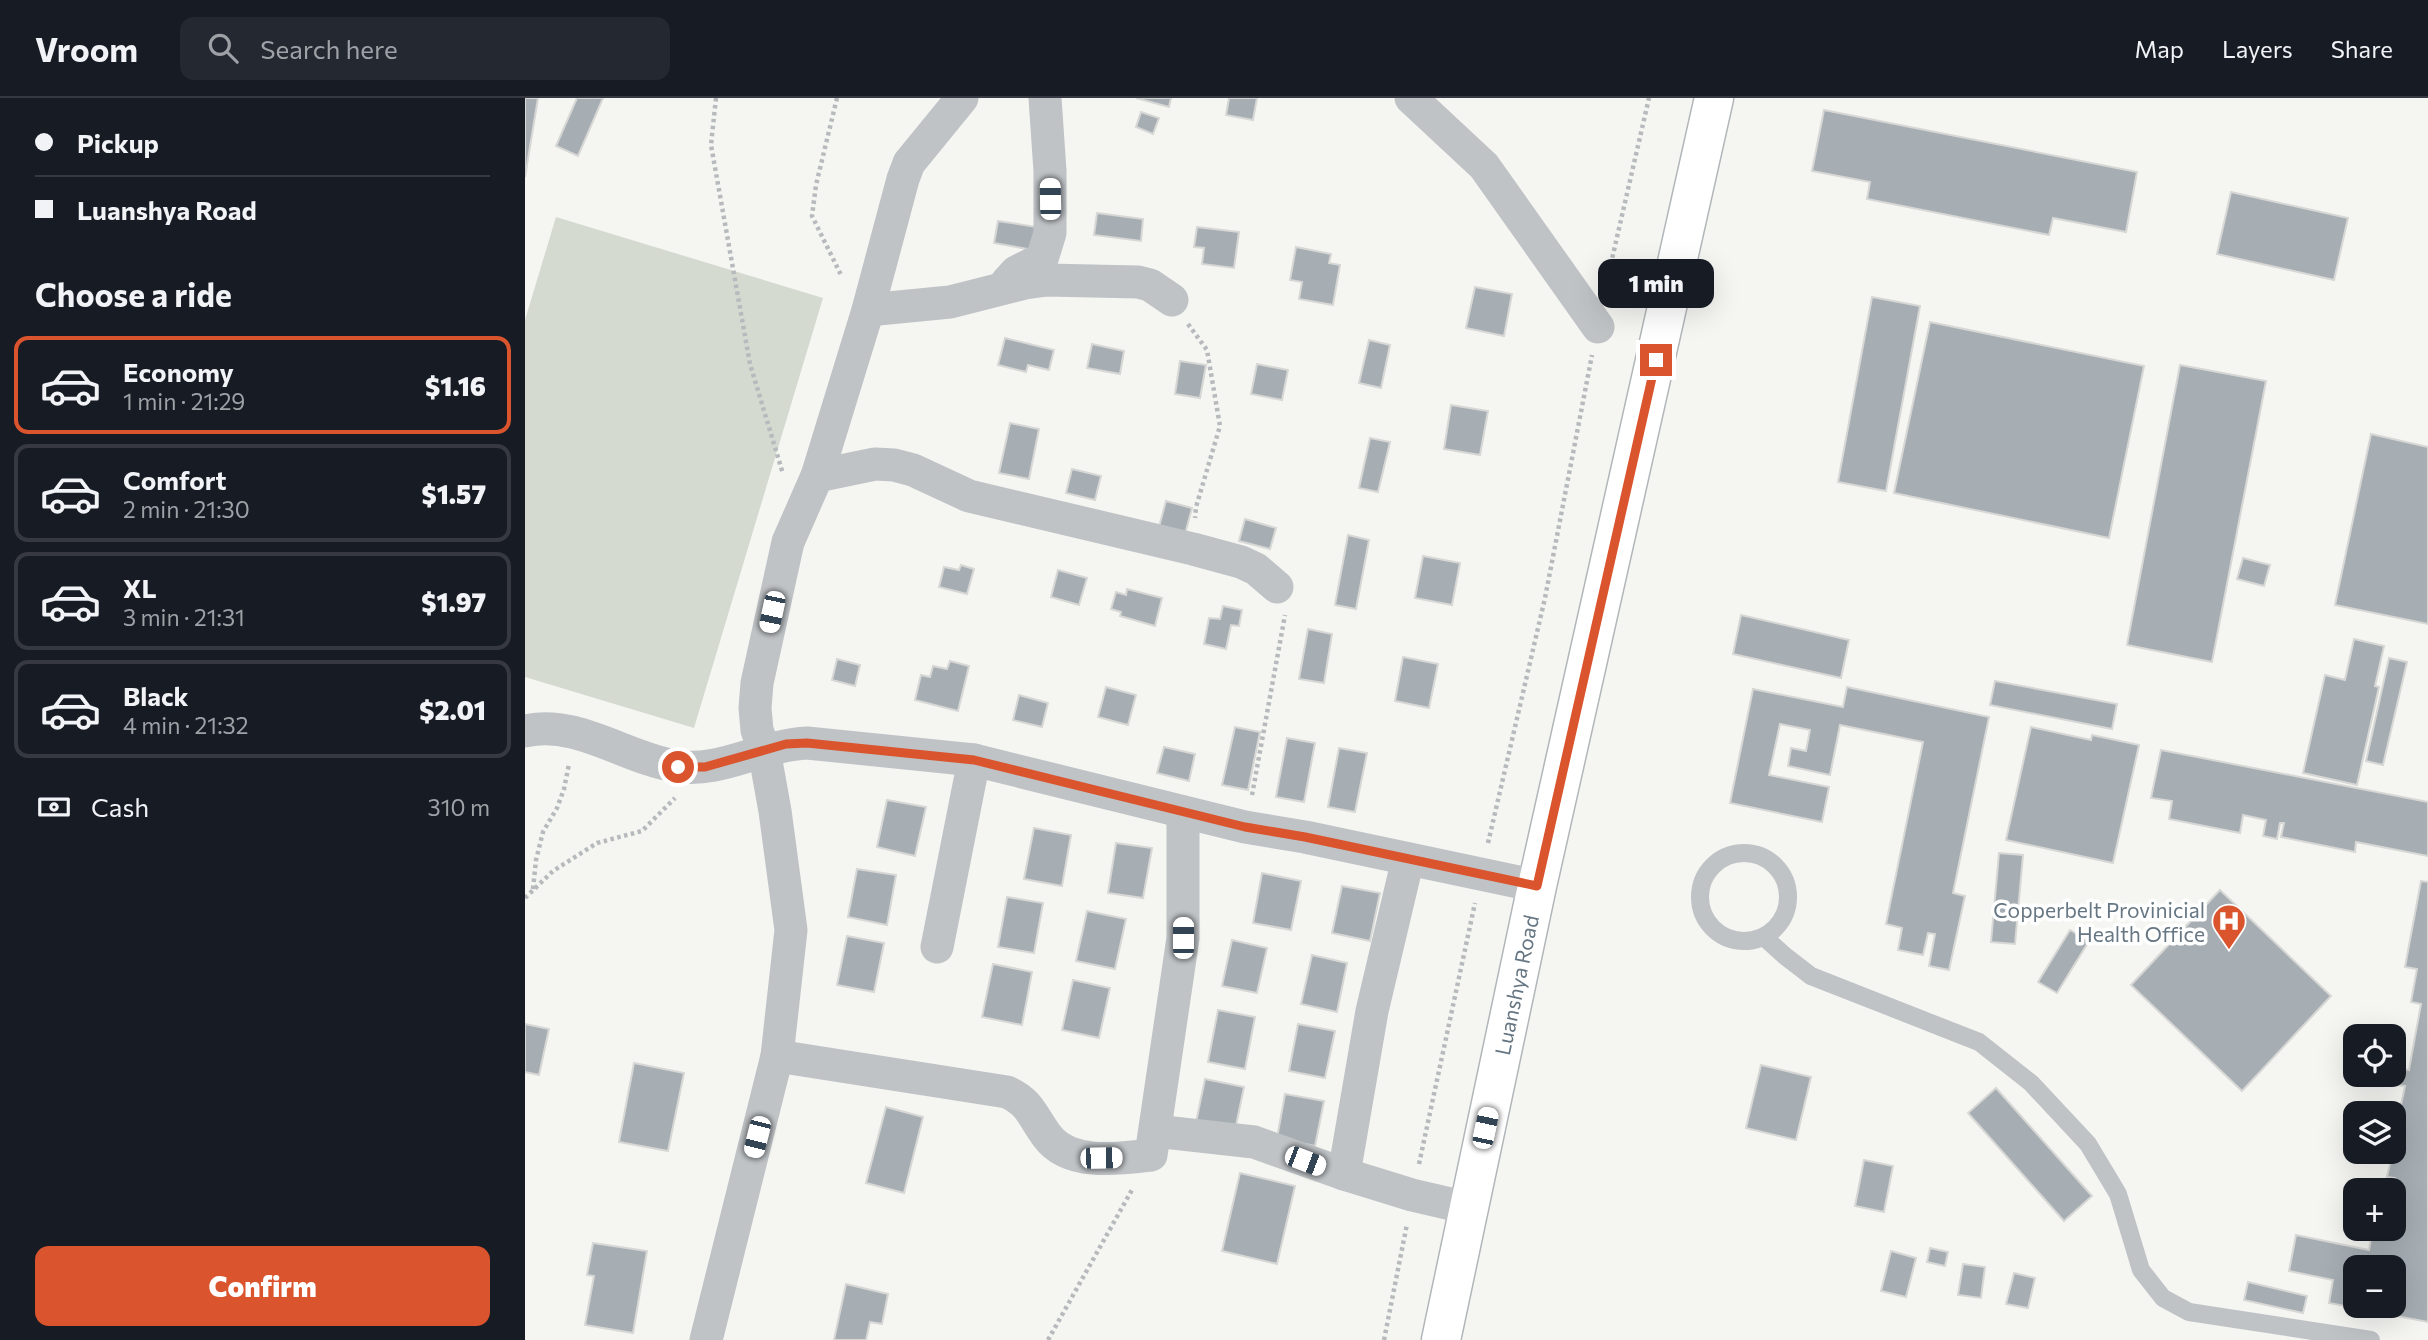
<!DOCTYPE html>
<meta charset="utf-8">
<style>
:root{--surface:#171b24;--page:#242831;--text:#f1f3f6;--muted:#9ea1a6;--line:#363941;--accent:#da542e}
body{margin:0;font-family:Commissioner,sans-serif;background:var(--page);color:var(--text);height:100vh;display:flex;flex-direction:column;font-size:26px;white-space:nowrap}
*{box-sizing:border-box;margin:0}
p{font-size:23px;color:var(--muted)}
.icon{flex:none;width:38px;height:38px;fill:none;stroke:currentColor;stroke-width:2;stroke-linecap:round;stroke-linejoin:round}
.map{position:relative;flex:1;overflow:hidden}
.sheet{display:flex;flex-direction:column;background:var(--surface);width:525px}
.sheet>*{flex:none}
.banner{display:grid;align-content:center;height:154px;padding:0 35px;background:var(--surface)}
.fabs{position:absolute;left:1818px;top:926px;display:grid;gap:14px}
.fabs a{display:grid;place-items:center;width:63px;height:63px;border-radius:14px;background:var(--surface);box-shadow:0 7px 28px #0002;font-size:35px}
.end{position:absolute;width:32px;height:32px;margin:-16px;border:9px solid #da542e;background:#fff;box-shadow:0 0 0 4px #fff}
.from{border-radius:50%}
.bubble{position:absolute;height:49px;border-radius:14px;background:var(--surface);box-shadow:0 7px 28px #0002;font-size:23px;font-weight:800;line-height:49px;text-align:center}
.car{position:absolute;width:21px;height:42px;margin:-21px -10px;border-radius:9px;box-shadow:0 0 5px 2px #0007;background:linear-gradient(#fff 24%,#345 0 40%,#fff 0 76%,#345 0 86%,#fff 0)}
.banner b{display:flex;align-items:center;gap:24px;height:66px;font-size:26px}
.banner b+b{border-top:2px solid var(--line)}
.banner i{width:18px;height:18px;background:var(--text)}
ul{padding:0;list-style:none}
li{display:flex;align-items:center;gap:21px;height:98px;margin:0 14px 10px;padding:0 21px;border:4px solid var(--line);border-radius:14px}
li div{flex:1}
li b{display:block;font-size:26px}
li em{font-style:normal;font-weight:800}
li.selected{border-color:var(--accent)}
li>.icon{width:63px;height:63px;stroke-width:1.5}
h2{padding:0 35px;font-size:32px;line-height:84px}
.pay{display:flex;align-items:center;gap:18px;height:77px;padding:0 35px;font-size:26px}
.pay p{margin-inline-start:auto}
.action{display:flex;gap:14px;margin-top:auto;padding:14px 35px}
.action a{flex:1;height:80px;border-radius:14px;background:var(--accent);color:#fff;font-size:28px;font-weight:800;line-height:80px;text-align:center}
header{display:flex;align-items:center;gap:42px;box-sizing:border-box;height:98px;padding:0 35px;background:var(--surface);border-bottom:2px solid var(--line)}
header strong{font-size:33px}
nav{display:flex;gap:38px;margin-inline-start:auto;font-size:24px}
.search{width:490px;height:63px;background:var(--page);display:flex;align-items:center;gap:18px;box-sizing:border-box;padding:0 24px;border-radius:14px;color:var(--muted);font-size:26px}
main{display:flex;flex:1;min-height:0}
.map>svg:first-child{display:block}
.green{fill:#d5dad1}
.building{fill:#a6aeb3;stroke:#d7d7d5;stroke-width:2;fill-rule:evenodd}
.lines{fill:none;stroke-linecap:round;stroke-linejoin:round}
.trunk-casing{stroke:#b2b6b9;stroke-width:41}
.path{stroke:#b7babc;stroke-width:4.5;stroke-dasharray:3.5 3.5;stroke-linecap:butt}
.service{stroke:#bfc3c6;stroke-width:18}
.minor{stroke:#bfc3c6;stroke-width:33}
.trunk{stroke:#fff;stroke-width:38}
.route{stroke:#da542e;stroke-width:9}
.labels{text-anchor:middle;dominant-baseline:central;stroke-width:7;stroke-linejoin:round;paint-order:stroke}
.poi-label{font-size:21px;fill:#667682;stroke:#fff;text-anchor:end}
.street-label{font-size:21px;fill:#667682;stroke:#fff}
</style>
<header>
<strong>Vroom</strong>
<div class="search"><svg class="icon" aria-label="search" viewBox="0 0 24 24"><circle cx="10" cy="10" r="6"/><path d="M15 15l6 6"/></svg>Search here</div>
<nav><a>Map</a><a>Layers</a><a>Share</a></nav>
</header>
<main>
<section class="sheet">
<div class="banner">
<b><i class="from"></i>Pickup</b>
<b><i></i>Luanshya Road</b>
</div>
<h2>Choose a ride</h2>
<ul>
<li class="selected"><svg class="icon" aria-label="car" viewBox="0 0 24 24"><path d="M5 17H2v-5l4-1 3-4h7l3 4 3 1v5h-3M9 17h6M6 11h13"/><circle cx="7" cy="17" r="2"/><circle cx="17" cy="17" r="2"/></svg><div><b>Economy</b><p>1 min · 21:29</p></div><em>$1.16</em></li>
<li><svg class="icon" aria-label="car" viewBox="0 0 24 24"><path d="M5 17H2v-5l4-1 3-4h7l3 4 3 1v5h-3M9 17h6M6 11h13"/><circle cx="7" cy="17" r="2"/><circle cx="17" cy="17" r="2"/></svg><div><b>Comfort</b><p>2 min · 21:30</p></div><em>$1.57</em></li>
<li><svg class="icon" aria-label="car" viewBox="0 0 24 24"><path d="M5 17H2v-5l4-1 3-4h7l3 4 3 1v5h-3M9 17h6M6 11h13"/><circle cx="7" cy="17" r="2"/><circle cx="17" cy="17" r="2"/></svg><div><b>XL</b><p>3 min · 21:31</p></div><em>$1.97</em></li>
<li><svg class="icon" aria-label="car" viewBox="0 0 24 24"><path d="M5 17H2v-5l4-1 3-4h7l3 4 3 1v5h-3M9 17h6M6 11h13"/><circle cx="7" cy="17" r="2"/><circle cx="17" cy="17" r="2"/></svg><div><b>Black</b><p>4 min · 21:32</p></div><em>$2.01</em></li>
</ul>
<div class="pay"><svg class="icon" aria-label="cash" viewBox="0 0 24 24"><path d="M3 7h18v10H3z"/><circle cx="12" cy="12" r="2"/></svg>Cash<p>310 m</p></div>
<div class="action"><a>Confirm</a></div>
</section>
<div class="map">
<svg width="1903" height="1242" viewBox="0 0 1903 1242">
<rect width="100%" height="100%" fill="#f5f5f2"/>
<polygon class="green" points="31,119 298,200 169,630 0,579 0,222"/>
<g class="building">
<polygon points="0,0 13,0 0,79"/>
<polygon points="52,0 78,0 53,58 31,48"/>
<polygon points="611,0 646,0 644,9"/>
<polygon points="704,0 732,0 728,22 701,17"/>
<polygon points="1299,12 1612,74 1601,134 1528,120 1524,137 1342,101 1345,84 1287,73"/>
<polygon points="616,14 634,20 628,36 611,29"/>
<polygon points="1706,94 1823,120 1809,182 1692,156"/>
<polygon points="572,115 618,121 616,143 569,137"/>
<polygon points="473,123 518,130 514,153 469,145"/>
<polygon points="672,129 714,134 709,170 677,166 679,150 669,149"/>
<polygon points="771,149 806,156 804,165 815,167 808,207 774,201 777,184 765,182"/>
<polygon points="950,189 987,196 979,238 941,230"/>
<polygon points="1347,199 1395,208 1361,393 1313,384"/>
<polygon points="1405,224 1619,268 1584,440 1369,395"/>
<polygon points="480,240 529,252 524,272 503,267 501,274 473,267"/>
<polygon points="844,242 865,247 856,290 834,285"/>
<polygon points="567,246 599,253 595,276 562,270"/>
<polygon points="655,263 681,267 675,300 650,296"/>
<polygon points="732,266 763,272 757,302 726,296"/>
<polygon points="1655,267 1741,283 1687,564 1602,547"/>
<polygon points="926,307 963,313 955,357 919,351"/>
<polygon points="485,325 514,331 504,381 474,375"/>
<polygon points="1846,336 1903,349 1903,526 1810,507"/>
<polygon points="845,340 865,344 853,394 834,390"/>
<polygon points="547,371 576,378 570,402 541,395"/>
<polygon points="641,403 667,410 660,436 634,429"/>
<polygon points="720,421 751,430 745,451 714,443"/>
<polygon points="823,437 844,442 831,511 810,507"/>
<polygon points="898,458 935,465 927,507 890,500"/>
<polygon points="1718,460 1745,467 1739,488 1712,481"/>
<polygon points="436,467 449,471 442,496 414,489 419,469 434,472"/>
<polygon points="533,472 562,480 554,507 526,499"/>
<polygon points="602,491 637,500 630,528 595,518 596,514 586,511 591,494 601,497"/>
<polygon points="698,508 717,512 714,528 706,527 701,551 679,546 684,520 695,521"/>
<polygon points="1216,517 1324,542 1316,580 1208,556"/>
<polygon points="783,531 807,536 799,585 774,581"/>
<polygon points="1829,541 1859,548 1850,588 1854,589 1832,687 1778,675 1800,577 1820,582"/>
<polygon points="878,559 913,566 904,610 870,603"/>
<polygon points="1864,560 1882,564 1858,667 1841,663"/>
<polygon points="312,561 335,567 330,588 307,582"/>
<polygon points="425,563 444,568 433,613 390,602 396,577 405,579 408,568 422,571"/>
<polygon points="1470,583 1592,606 1587,631 1465,607"/>
<polygon points="581,589 611,597 603,627 573,619"/>
<polygon points="1322,589 1464,619 1428,795 1440,798 1424,872 1404,868 1410,836 1403,835 1398,857 1373,852 1377,830 1361,826 1398,644 1315,627 1305,677 1263,668 1266,650 1281,653 1285,632 1255,626 1244,677 1304,689 1297,724 1205,705 1228,591 1318,609"/>
<polygon points="494,597 523,605 517,629 488,622"/>
<polygon points="710,629 735,634 723,692 697,687"/>
<polygon points="1506,629 1566,642 1567,637 1614,647 1588,765 1481,742"/>
<polygon points="762,640 790,645 779,704 751,699"/>
<polygon points="639,649 670,656 664,683 632,675"/>
<polygon points="814,650 842,655 830,714 803,709"/>
<polygon points="1636,652 1903,704 1903,758 1831,744 1830,754 1756,739 1759,725 1755,725 1752,741 1738,738 1741,722 1718,717 1715,735 1644,721 1647,703 1626,700"/>
<polygon points="362,702 401,709 390,758 352,749"/>
<polygon points="509,730 546,737 537,788 499,781"/>
<polygon points="591,745 627,750 618,800 583,795"/>
<polygon points="1474,755 1498,757 1490,846 1466,844"/>
<polygon points="332,771 371,777 362,827 323,819"/>
<polygon points="737,775 776,783 766,832 728,825"/>
<path d="M1896,783L1903,784V1224L1804,1205L1808,1182L1764,1173L1771,1137L1844,1152L1848,1130H1869L1868,1092L1870,1080L1862,1079L1867,1057L1858,1055L1869,1054V1040L1880,988L1871,987L1874,970L1884,972L1896,906L1886,904L1892,871L1880,869ZM1830,1169H1869V1208H1830Z"/>
<polygon points="817,788 855,795 845,843 807,835"/>
<polygon points="1695,792 1806,898 1717,993 1606,887"/>
<polygon points="482,799 518,805 509,855 473,849"/>
<polygon points="562,813 601,821 590,871 551,863"/>
<polygon points="1545,832 1564,843 1532,895 1513,884"/>
<polygon points="322,838 359,845 349,894 312,887"/>
<polygon points="707,842 742,850 732,895 697,888"/>
<polygon points="787,857 822,865 812,914 776,906"/>
<polygon points="468,866 507,874 497,927 457,919"/>
<polygon points="548,882 585,890 574,940 537,932"/>
<polygon points="693,912 730,919 720,971 683,964"/>
<polygon points="0,926 24,931 14,977 0,974"/>
<polygon points="773,926 810,933 800,980 764,973"/>
<polygon points="109,965 159,975 143,1053 94,1044"/>
<polygon points="1236,967 1286,979 1271,1042 1221,1030"/>
<polygon points="680,981 719,989 709,1037 670,1029"/>
<polygon points="1471,990 1567,1098 1539,1123 1443,1015"/>
<polygon points="760,996 799,1003 790,1048 752,1040"/>
<polygon points="361,1009 398,1019 379,1095 341,1085"/>
<polygon points="1339,1062 1368,1068 1359,1114 1330,1108"/>
<polygon points="715,1075 770,1088 752,1166 697,1153"/>
<polygon points="68,1145 122,1153 108,1235 60,1227 69,1178 62,1177"/>
<polygon points="1405,1150 1423,1154 1420,1168 1402,1164"/>
<polygon points="1366,1153 1391,1160 1381,1199 1356,1193"/>
<polygon points="1438,1166 1460,1169 1456,1200 1433,1197"/>
<polygon points="1489,1175 1510,1180 1503,1210 1481,1206"/>
<polygon points="1723,1184 1782,1198 1778,1215 1719,1202"/>
<polygon points="321,1186 363,1196 357,1226 345,1224 341,1242 309,1242"/>
</g>
<g class="lines">
<g class="trunk-casing">
<polyline id="trunk" points="916,1242 1012,788 1189,0"/>
</g>
<g class="path">
<polyline points="191,0 186,47 225,266 258,376"/>
<polyline points="312,0 291,87 287,118 317,179"/>
<polyline points="1081,187 1124,0"/>
<polyline points="663,226 682,252 695,328 671,409 670,420"/>
<polyline points="727,697 760,517"/>
<polyline points="963,745 1020,500 1067,257"/>
<polyline points="8,791 11,762 18,734 32,710 39,691 44,666"/>
<polyline points="0,800 28,773 72,745 117,733 150,700"/>
<polyline points="894,1066 950,805"/>
<polyline points="523,1242 608,1090"/>
<polyline points="859,1242 882,1126"/>
</g>
<g class="service">
<circle cx="1219" cy="799" r="44"/>
<polyline points="1239,839 1260,858 1286,878 1454,944 1506,985 1563,1046 1593,1096 1616,1172 1638,1200 1664,1214 1846,1242"/>
</g>
<g class="minor">
<polyline points="886,0 959,68 1073,229"/>
<polyline points="482,184 491,174 517,161 525,135 525,73 520,0"/>
<polyline points="343,212 425,204 500,185 522,182 613,184 625,187 647,202"/>
<polyline points="292,378 350,366 369,367 388,372 444,398 668,451 716,464 731,471 752,489"/>
<path d="M0,633C52,621 100,660 150,668C195,676 237,647 282,645L449,662L720,729L780,739L1012,788"/>
<polyline points="883,761 847,913 819,1076 887,1097 943,1110"/>
<polyline points="412,849 449,662"/>
<path d="M252,958L482,994C506,1005 507,1018 522,1038C544,1068 593,1061 626,1057L658,840V714"/>
<polyline points="630,1033 729,1044 819,1076"/>
<polyline points="181,1242 252,958 266,832 250,713 239,652 232,632 230,610 232,585 263,444 292,378 343,212 378,81 384,65 437,0"/>
</g>
<use href="#trunk" class="trunk"/>
</g>
<g class="lines">
<polyline class="route" points="153,669 180,669 261,646 282,645 449,662 720,729 780,739 1012,788 1131,262"/>
</g>
<defs>
<g id="hospital-pin" transform="scale(1.75)"><path d="M0 17L-7.5 6A9.5 9.5 0 1 1 7.5 6Z" fill="#da542e" stroke="#fff"/><path d="M-5-5h3v3.5h4V-5h3V5h-3V1.5h-4V5h-3Z" fill="#fff"/></g>
</defs>
<g fill-rule="evenodd">
<use href="#hospital-pin" x="1704" y="823"/>
</g>
<g class="labels">
<g class="poi-label">
<text x="1680" y="811">Copperbelt Provinicial<tspan x="1680" dy="24">Health Office</tspan></text>
</g>
<g class="street-label">
<text transform="translate(991 887) rotate(-78)">Luanshya Road</text>
</g>
</g>
</svg>
<div class="fabs">
<a><svg class="icon" aria-label="locate" viewBox="0 0 24 24"><circle cx="12" cy="12" r="6"/><path d="M12 2v4M12 18v4M2 12h4M18 12h4"/></svg></a>
<a><svg class="icon" aria-label="layers" viewBox="0 0 24 24"><path d="M12 4l9 5-9 5-9-5zM3 14l9 5 9-5"/></svg></a>
<a>+</a>
<a>−</a>
</div>
<i class="end from" style="left:153px;top:669px"></i>
<i class="end" style="left:1131px;top:262px"></i>
<div class="bubble" style="left:1073px;top:161px;width:116px">1 min</div>
<i class="car" style="left:525px;top:101px;rotate:359deg"></i>
<i class="car" style="left:247px;top:514px;rotate:192deg"></i>
<i class="car" style="left:658px;top:840px;rotate:0deg"></i>
<i class="car" style="left:960px;top:1030px;rotate:12deg"></i>
<i class="car" style="left:232px;top:1039px;rotate:194deg"></i>
<i class="car" style="left:576px;top:1060px;rotate:89deg"></i>
<i class="car" style="left:780px;top:1063px;rotate:111deg"></i>
</div>
</main>
